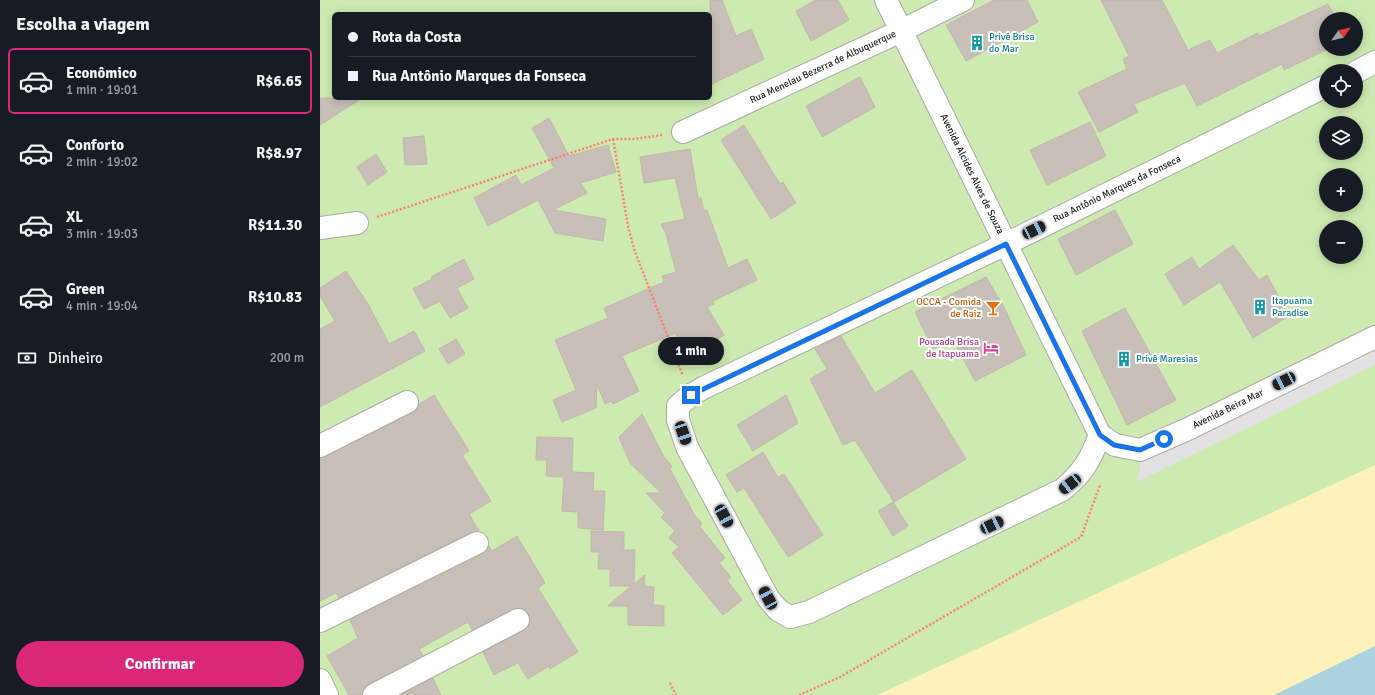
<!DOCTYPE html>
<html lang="pt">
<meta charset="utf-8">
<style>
:root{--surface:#171b24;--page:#20242c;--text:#f1f3f6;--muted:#9ea1a6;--line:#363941;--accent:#db2777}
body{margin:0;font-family:Signika,sans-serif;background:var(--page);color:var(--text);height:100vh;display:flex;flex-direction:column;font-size:15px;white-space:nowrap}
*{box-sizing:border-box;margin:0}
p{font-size:13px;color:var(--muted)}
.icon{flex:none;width:22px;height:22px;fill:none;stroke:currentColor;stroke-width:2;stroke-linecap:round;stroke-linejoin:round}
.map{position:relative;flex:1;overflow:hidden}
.panel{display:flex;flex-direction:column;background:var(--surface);width:320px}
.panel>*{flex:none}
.top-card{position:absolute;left:12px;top:12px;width:380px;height:88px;border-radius:6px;box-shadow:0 2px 10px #0003;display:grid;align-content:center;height:88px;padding:0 16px;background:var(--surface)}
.needle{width:26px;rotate:56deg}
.tools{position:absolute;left:999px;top:12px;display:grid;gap:8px}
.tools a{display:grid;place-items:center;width:44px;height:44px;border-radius:50%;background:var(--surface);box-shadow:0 2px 10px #0003;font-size:20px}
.end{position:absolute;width:18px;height:18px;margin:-9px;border:5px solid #1a73e8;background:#fff;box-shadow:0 0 0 2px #fff}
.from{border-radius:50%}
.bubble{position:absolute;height:28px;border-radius:14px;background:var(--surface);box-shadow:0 2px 10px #0003;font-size:13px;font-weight:700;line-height:28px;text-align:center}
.car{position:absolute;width:12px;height:24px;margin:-12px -6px;border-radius:5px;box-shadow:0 0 3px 1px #0007;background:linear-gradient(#222 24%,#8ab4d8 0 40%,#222 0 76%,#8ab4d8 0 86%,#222 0)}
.top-card b{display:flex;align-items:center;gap:14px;height:38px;font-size:15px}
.top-card b+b{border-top:1px solid var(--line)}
.top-card i{width:10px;height:10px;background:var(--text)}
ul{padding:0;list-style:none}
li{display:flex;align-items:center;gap:12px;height:66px;margin:0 8px 6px;padding:0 8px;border:2px solid transparent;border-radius:6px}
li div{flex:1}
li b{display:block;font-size:15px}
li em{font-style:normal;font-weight:700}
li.on{border-color:var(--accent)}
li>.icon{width:36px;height:36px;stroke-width:1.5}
h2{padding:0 16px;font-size:18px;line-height:48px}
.pay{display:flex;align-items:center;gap:10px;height:44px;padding:0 16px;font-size:15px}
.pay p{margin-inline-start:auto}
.cta{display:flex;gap:8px;margin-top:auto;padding:8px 16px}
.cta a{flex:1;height:46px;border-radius:24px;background:var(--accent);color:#fff;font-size:16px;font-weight:700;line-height:46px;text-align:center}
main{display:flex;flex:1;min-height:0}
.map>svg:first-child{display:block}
.grass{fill:#cdebb0;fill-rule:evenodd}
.sand{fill:#fff1ba}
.parking{fill:#e2e2e2}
.water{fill:#aad3df}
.building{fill:#c7bfb8;stroke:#c4b6ab}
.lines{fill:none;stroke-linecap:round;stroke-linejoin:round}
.minor-casing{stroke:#a9a9a9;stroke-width:24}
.path{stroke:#fa8072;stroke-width:2.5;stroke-dasharray:2 2;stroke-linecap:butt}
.minor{stroke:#fff;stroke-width:22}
.route{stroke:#1a73e8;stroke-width:5}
.labels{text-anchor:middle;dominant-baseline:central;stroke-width:4;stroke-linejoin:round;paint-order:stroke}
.culture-label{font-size:10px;fill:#0d838f;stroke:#fff;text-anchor:start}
.street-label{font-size:10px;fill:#222;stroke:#fff}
.food-label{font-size:10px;fill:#c56008;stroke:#fff;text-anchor:end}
.hotel-label{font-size:10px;fill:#b23c85;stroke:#fff;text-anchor:end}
</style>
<main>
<section class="panel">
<h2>Escolha a viagem</h2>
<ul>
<li class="on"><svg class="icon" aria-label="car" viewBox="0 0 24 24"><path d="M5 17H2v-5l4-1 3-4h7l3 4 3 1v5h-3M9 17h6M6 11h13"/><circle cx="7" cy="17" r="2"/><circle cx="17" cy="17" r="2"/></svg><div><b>Econômico</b><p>1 min · 19:01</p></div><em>R$6.65</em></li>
<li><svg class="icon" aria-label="car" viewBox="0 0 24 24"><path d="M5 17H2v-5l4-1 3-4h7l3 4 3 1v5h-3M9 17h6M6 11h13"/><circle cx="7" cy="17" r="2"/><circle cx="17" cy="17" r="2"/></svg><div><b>Conforto</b><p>2 min · 19:02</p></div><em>R$8.97</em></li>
<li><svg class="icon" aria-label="car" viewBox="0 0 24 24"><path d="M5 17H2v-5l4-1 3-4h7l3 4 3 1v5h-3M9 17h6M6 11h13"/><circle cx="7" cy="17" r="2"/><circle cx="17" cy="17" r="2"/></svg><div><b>XL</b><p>3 min · 19:03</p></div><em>R$11.30</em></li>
<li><svg class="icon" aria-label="car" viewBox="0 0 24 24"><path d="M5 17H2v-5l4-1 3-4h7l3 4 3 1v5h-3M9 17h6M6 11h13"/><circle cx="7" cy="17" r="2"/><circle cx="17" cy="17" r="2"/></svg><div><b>Green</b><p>4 min · 19:04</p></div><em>R$10.83</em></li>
</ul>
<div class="pay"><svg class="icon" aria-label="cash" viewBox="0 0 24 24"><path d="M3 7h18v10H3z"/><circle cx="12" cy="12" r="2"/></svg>Dinheiro<p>200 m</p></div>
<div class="cta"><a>Confirmar</a></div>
</section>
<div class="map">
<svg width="1055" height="695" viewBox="0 0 1055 695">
<rect width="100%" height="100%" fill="#f2efe9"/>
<path class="grass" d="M0,0H1055V658L976,695H0ZM14,14H390V98H14ZM1006,19H1036V49H1006ZM1006,71H1036V101H1006ZM1006,123H1036V153H1006ZM1006,175H1036V205H1006ZM1006,227H1036V257H1006Z"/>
<polygon class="sand" points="1055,465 1055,646 955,695 557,695"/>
<polygon class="parking" points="1055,351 1055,365 817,482 821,462"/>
<polygon class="water" points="1055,646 1055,695 954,695"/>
<g class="building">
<polygon points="390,0 402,0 416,36 431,29 444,59 390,85"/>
<polygon points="496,0 518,0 529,20 491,41 476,11"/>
<polygon points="674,0 707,0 718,22 646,61 626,25"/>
<polygon points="781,0 842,0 868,50 890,40 897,53 938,33 939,36 1008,4 1016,19 1006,19 1006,49 1008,49 964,70 962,64 877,106 865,83 814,104 818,112 779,132 758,92 807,69 803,59 809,56"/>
<polygon points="540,77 555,107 502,137 486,106"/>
<polygon points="0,98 42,98 0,125"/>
<polygon points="229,118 249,156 288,145 296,172 261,183 267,193 233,210 286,219 283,241 235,233 218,200 168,226 154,198 196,175 201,185 234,168 212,128"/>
<polygon points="770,122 786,156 727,185 710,150"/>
<polygon points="424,125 460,184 463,182 476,203 451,219 401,140"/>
<polygon points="104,136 107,164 85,165 83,138"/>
<polygon points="370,149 378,198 381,198 384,211 387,210 408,268 427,259 437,280 393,301 394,304 387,307 404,335 369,356 355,333 302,356 319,391 293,404 291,401 285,404 277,384 276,408 242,422 233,400 256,390 235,340 288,318 284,308 344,282 342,276 356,272 346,234 341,224 365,219 355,178 324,183 320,157"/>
<polygon points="56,154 67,172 48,185 37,167"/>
<polygon points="795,210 813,244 756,275 738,239"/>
<polygon points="913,245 939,280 947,275 969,316 933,338 900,282 864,305 845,274 872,257 879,269"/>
<polygon points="144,259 154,279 137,288 148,308 130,318 120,301 104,309 93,289 112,279 111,277"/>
<polygon points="26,271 48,304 69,344 94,331 105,351 0,407 0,329 15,321 0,296 0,288"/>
<polygon points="666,277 684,307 706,355 655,381 633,339 613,349 595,312"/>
<polygon points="805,308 856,400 807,425 762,331"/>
<polygon points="521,336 555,393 592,370 646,459 574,502 535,440 523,445 490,379 507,369 495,349"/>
<polygon points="136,339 145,354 128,364 119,349"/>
<polygon points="114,395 149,451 142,455 171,501 149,514 159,531 151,532 19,598 16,593 0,601 0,458 93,413 99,404"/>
<polygon points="466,395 478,423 433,451 417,425"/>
<polygon points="322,414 344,457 352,466 350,469 375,516 382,523 380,527 405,558 399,563 411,577 407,580 422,600 403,615 352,553 359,547 349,538 355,531 341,517 345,513 326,493 341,493 310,463 299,437"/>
<polygon points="217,437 253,438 252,472 274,473 273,491 285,491 283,530 258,528 258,512 242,511 244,477 226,476 227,460 216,460"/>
<polygon points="443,452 458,477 464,474 503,535 468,557 424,488 417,492 406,475"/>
<polygon points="573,502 588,526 573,536 558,511"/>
<polygon points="271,531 304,532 304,550 315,550 314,584 325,575 324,586 334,587 333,605 344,606 344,626 308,625 308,606 288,606 311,586 290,586 290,569 278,569 279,552 271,552"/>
<polygon points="197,536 225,583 218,588 258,652 230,669 229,666 208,679 198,663 174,675 163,652 208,627 210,621 209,615 204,609 198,608 152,630 148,622 99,649 103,656 48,684 43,689 42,695 29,695 7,656 38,638 30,620 163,554 169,546 172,551"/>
<polygon points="113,678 121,695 81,695"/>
</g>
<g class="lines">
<g class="minor-casing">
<g id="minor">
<polyline points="566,0 780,435 795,445 820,450 868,429 1055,337"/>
<polyline points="1036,72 1055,62"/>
<polyline points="363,132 581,31 643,0"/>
<polyline points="0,228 37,223"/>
<path d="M780,435C770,460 764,472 742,490L489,612L470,617L458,610L448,598L367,447L358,420V406L371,395L385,387L686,244L1006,86"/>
<polyline points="0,446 87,402"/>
<polyline points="0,621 157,543"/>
<polyline points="0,680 7,695"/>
<polyline points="54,695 198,620"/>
</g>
</g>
<g class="path">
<polyline points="293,139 308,226 314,249 363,376"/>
<polyline points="57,217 293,139 313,139 343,135"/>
<polyline points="350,683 356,695"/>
<polyline points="479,695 520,677 761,537 780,485"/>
</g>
<use href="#minor" class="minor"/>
</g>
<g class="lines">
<polyline class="route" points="371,395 686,244 780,435 794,445 820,450 844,439"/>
</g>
<defs>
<g id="building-bare" transform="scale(1.2)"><path d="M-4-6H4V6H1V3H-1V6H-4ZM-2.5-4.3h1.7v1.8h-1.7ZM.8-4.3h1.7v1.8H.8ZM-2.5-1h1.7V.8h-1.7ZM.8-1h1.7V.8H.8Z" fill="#0f9aa8" stroke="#fff" stroke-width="2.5" paint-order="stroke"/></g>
<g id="bar-bare" transform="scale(1.2)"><path d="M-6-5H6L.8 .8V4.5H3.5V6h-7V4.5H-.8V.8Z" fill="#e8710a" stroke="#fff" stroke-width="2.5" paint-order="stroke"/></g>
<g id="hotel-bare" transform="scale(1.2)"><path d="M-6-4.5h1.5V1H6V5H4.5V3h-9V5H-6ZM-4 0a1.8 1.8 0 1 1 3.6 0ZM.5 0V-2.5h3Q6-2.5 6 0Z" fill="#d1479c" stroke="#fff" stroke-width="2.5" paint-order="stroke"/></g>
</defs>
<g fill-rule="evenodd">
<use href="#building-bare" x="657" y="43"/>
<use href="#building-bare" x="940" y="307"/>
<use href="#bar-bare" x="673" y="308"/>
<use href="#hotel-bare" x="671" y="348"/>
<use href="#building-bare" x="804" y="359"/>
</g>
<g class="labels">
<g class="culture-label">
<text x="669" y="37">Privê Brisa<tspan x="669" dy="12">do Mar</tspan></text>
<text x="952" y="301">Itapuama<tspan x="952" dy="12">Paradise</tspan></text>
<text x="816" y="359">Privê Maresias</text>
</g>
<g class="street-label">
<text transform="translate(503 67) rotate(-25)">Rua Menelau Bezerra de Albuquerque</text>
<text transform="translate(652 174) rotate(64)">Avenida Alcides Alves de Souza</text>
<text transform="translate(797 189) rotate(-26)">Rua Antônio Marques da Fonseca</text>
<text transform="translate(908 409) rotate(-26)">Avenida Beira Mar</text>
</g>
<g class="food-label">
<text x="661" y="302">OCCA - Comida<tspan x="661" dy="12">de Raiz</tspan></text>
</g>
<g class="hotel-label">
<text x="659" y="342">Pousada Brisa<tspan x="659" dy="12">de Itapuama</tspan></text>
</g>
</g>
</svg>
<div class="tools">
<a><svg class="needle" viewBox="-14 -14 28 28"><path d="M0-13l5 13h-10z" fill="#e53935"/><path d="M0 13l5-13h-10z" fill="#9ea1a6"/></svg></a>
<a><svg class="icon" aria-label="locate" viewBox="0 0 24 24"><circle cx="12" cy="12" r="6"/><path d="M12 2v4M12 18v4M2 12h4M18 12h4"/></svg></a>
<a><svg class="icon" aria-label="layers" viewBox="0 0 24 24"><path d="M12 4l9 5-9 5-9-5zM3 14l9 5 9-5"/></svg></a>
<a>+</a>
<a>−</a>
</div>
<i class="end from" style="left:844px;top:439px"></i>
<i class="end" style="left:371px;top:395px"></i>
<div class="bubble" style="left:338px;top:337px;width:66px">1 min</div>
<i class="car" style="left:714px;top:230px;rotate:64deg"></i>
<i class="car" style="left:964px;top:381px;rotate:244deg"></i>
<i class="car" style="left:363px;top:433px;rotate:161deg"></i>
<i class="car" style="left:750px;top:484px;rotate:232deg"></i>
<i class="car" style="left:404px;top:516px;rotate:152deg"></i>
<i class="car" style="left:672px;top:525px;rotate:65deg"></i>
<i class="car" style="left:448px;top:598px;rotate:332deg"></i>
<div class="top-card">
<b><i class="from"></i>Rota da Costa</b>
<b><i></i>Rua Antônio Marques da Fonseca</b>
</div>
</div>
</main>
